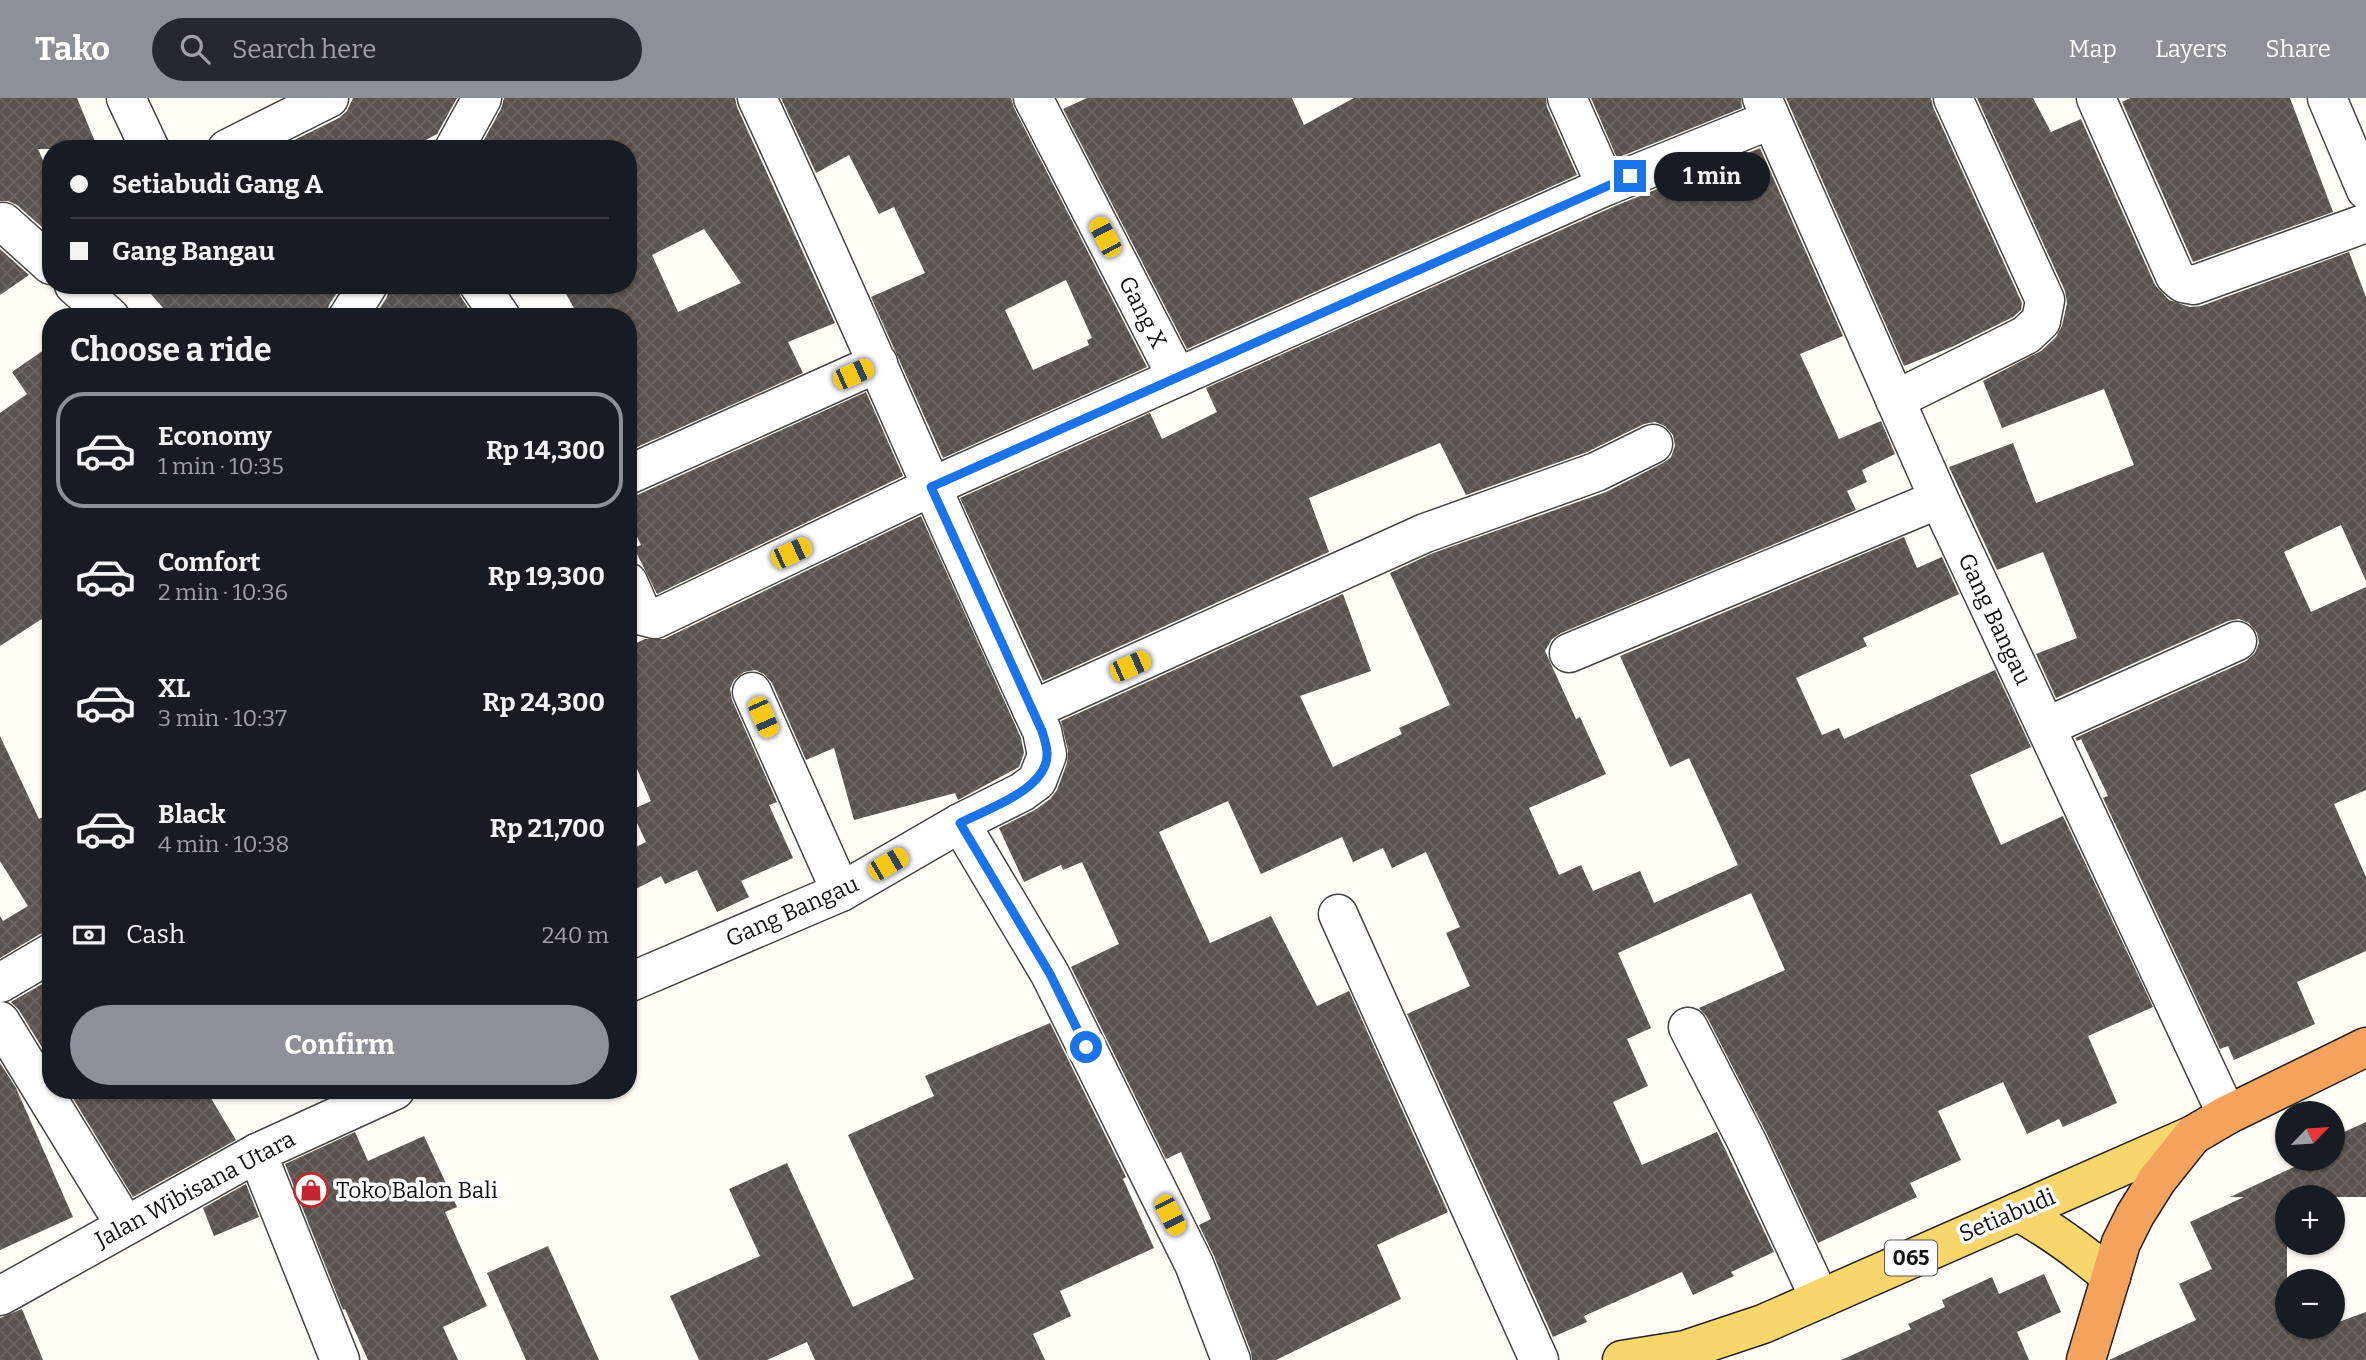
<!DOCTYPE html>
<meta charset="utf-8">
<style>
:root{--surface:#171b24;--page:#242831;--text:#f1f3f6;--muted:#9ea1a6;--line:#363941;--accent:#8c9099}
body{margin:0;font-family:Bitter,serif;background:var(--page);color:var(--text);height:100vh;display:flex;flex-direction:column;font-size:26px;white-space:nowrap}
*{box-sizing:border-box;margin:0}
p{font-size:23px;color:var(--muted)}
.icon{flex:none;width:38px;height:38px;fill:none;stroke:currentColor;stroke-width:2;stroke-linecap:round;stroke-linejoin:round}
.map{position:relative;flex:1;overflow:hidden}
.panel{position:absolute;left:42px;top:210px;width:595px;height:791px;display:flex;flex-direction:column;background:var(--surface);border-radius:28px;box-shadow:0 2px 5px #0004}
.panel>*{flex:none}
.guide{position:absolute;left:42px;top:42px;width:595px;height:154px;border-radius:28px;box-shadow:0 2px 5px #0004;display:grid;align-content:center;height:154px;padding:0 28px;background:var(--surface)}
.needle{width:46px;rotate:65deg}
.buttons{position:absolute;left:2275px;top:1003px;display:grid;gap:14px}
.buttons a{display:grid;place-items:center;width:70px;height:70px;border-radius:50%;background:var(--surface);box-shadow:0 2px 5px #0004;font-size:35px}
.end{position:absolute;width:32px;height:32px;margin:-16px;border:9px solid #1a73e8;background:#fff;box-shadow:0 0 0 4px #fff}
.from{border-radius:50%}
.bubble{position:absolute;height:49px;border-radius:24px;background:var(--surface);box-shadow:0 2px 5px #0004;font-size:23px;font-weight:700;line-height:49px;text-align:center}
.car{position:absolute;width:21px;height:42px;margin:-21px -10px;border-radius:9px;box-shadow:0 0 5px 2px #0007;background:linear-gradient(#f5c518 24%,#345 0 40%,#f5c518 0 76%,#345 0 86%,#f5c518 0)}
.guide b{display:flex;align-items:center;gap:24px;height:66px;font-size:26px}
.guide b+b{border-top:2px solid var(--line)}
.guide i{width:18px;height:18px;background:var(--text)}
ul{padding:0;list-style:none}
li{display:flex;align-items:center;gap:21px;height:116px;margin:0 14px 10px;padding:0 14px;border:4px solid transparent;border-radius:28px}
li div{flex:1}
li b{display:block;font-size:26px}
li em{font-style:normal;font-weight:700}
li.on{border-color:var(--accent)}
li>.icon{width:63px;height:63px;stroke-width:1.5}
h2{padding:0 28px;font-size:32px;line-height:84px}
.pay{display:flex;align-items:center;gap:18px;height:77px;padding:0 28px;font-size:26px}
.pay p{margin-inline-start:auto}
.button{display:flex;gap:14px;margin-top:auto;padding:14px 28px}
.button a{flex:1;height:80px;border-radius:42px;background:var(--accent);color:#fff;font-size:28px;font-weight:700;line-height:80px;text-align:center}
header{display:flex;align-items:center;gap:42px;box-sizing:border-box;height:98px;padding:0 35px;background:var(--accent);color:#fff}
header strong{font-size:33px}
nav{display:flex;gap:38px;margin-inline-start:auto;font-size:24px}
.search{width:490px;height:63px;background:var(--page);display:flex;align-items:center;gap:18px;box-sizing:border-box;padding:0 24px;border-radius:38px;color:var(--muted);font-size:26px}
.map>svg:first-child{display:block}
.building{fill:url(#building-cross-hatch);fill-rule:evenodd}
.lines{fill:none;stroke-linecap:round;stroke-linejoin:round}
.street-casing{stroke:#444;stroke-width:41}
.primary-casing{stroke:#222;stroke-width:41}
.highway-casing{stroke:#222;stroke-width:41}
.street{stroke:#fff;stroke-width:38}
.primary{stroke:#f9d66b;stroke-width:38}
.highway{stroke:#f5a25d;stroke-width:38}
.route{stroke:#1a73e8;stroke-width:9}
.labels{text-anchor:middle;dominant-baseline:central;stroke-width:7;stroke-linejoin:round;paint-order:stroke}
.shield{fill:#fff;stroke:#585858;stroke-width:2}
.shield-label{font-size:21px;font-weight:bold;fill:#111}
.street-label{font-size:23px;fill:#111;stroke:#fff}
.poi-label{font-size:23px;fill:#111;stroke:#fff;text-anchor:start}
</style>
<header>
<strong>Tako</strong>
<div class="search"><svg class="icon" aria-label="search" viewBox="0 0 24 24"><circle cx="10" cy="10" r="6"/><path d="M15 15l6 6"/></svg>Search here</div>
<nav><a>Map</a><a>Layers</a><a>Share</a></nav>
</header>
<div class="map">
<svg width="2366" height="1262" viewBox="0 0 2366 1262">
<defs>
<pattern id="building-cross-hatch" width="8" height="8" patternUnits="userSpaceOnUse" patternTransform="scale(1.75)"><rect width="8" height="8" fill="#5a524d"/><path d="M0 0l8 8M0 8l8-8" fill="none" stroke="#6d6662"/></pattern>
</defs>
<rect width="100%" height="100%" fill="#fffdf5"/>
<g class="building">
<polygon points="0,0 77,0 98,51 38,51 51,80 51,137 17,107 8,103 0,103"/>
<polygon points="353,0 457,0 437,36 409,51 276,51 339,20 347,13"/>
<path d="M504,0H735L737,9L835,225L788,244L803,275L628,353V219H579L561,187H628V51H489L484,42L501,11ZM704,131L741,185L678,214L652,157Z"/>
<path d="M781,0H1011L1014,10L1147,269L943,360L871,199L925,175L894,109L879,116L849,57L816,75ZM1066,182L1092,240L1087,242L1089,247L1033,272L1005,212Z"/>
<polygon points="1087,0 1292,0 1304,27 1354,0 1546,0 1547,9 1577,77 1187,251 1063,11"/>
<polygon points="1591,0 1741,0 1742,10 1617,60"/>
<polygon points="1786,0 1931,0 1933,9 2022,205 2021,212 2013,219 1954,248 1904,268"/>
<polygon points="1977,0 2033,0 2051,34 2081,21 2155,187 2169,202 2190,209 2201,208 2349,154 2366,199 2366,483 2341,427 2284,454 2311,514 2366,489 2366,692 2334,706 2366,779 2366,853 2297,884 2315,926 2234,962 2228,948 2220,951 2103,700 2108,698 2081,641 2077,643 2075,640 2246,563 2255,555 2259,545 2257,535 2249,525 2239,521 2228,523 2056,600 2036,556 2077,540 2043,454 1997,472 1949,369 2013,345 2036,405 2134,367 2104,291 2002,330 1983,283 2041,253 2056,239 2062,228 2067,205 2065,193"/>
<polygon points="2130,0 2290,0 2333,114 2193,164 2122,4"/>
<polygon points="1760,50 1843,238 1800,256 1839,341 1881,323 1895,356 1862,372 1867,384 1847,393 1856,412 1561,535 1552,541 1545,553 1576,621 1580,619 1606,676 1529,710 1559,777 1581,767 1593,793 1640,773 1654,805 1738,767 1689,660 1670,669 1620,558 1904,439 1917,470 1942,459 1959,496 1863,540 1867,548 1796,580 1822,637 1839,630 1844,641 1995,572 2031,649 1970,677 2001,747 2063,718 2153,909 2088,938 2117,1005 2063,1029 2059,1021 2027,1036 2003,984 1938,1013 1961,1062 1910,1085 1917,1099 1818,1145 1766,1034 1707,919 1699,910 1785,872 1751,795 1618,855 1651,930 1627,941 1648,988 1613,1004 1642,1067 1717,1034 1774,1154 1731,1174 1734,1178 1693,1197 1682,1174 1584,1218 1587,1224 1553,1239 1407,916 1470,888 1446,835 1460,829 1426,754 1392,770 1383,750 1353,764 1342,739 1261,776 1228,703 1159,734 1210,845 1271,818 1317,908 1349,893 1448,1114 1377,1147 1401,1201 1276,1262 1252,1262 1251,1254 1214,1158 1199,1127 1211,1121 1181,1054 1166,1061 1071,869 1119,846 1082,764 1063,772 1061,767 1024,784 999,730 1035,712 1050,701 1057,692 1067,665 1068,653 1061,623 1343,496 1371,573 1300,598 1333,669 1402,636 1399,630 1450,607 1390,475 1433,455 1606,394 1663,365 1671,359 1675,348 1673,337 1665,328 1655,324 1644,326 1587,354 1466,397 1440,345 1309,400 1329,454 1043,583 960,400 1150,315 1162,341 1217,314 1206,290 1615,108"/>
<polygon points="0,151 29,177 0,197"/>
<polygon points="143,187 342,187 329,207 326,219 171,219"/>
<polygon points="390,187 457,187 461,199 474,219 374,219 387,199"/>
<polygon points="51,247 51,515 0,548 0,315 27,296 12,274"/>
<polygon points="866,294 903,378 657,496 634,450 641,447 628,420 628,398 637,397"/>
<polygon points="921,418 1021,640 1024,655 1019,669 958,702 955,695 854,722 834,650 806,662 772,585 764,576 755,572 744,574 734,582 730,591 732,602 777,704 769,707 793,760 741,783 749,799 717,814 697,772 665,786 661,778 628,795 628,753 646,744 631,712 651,703 628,650 628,549 645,541 664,541"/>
<polygon points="0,638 39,721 51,714 51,833 40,836 0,860 0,818 3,823 28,808 0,763"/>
<polygon points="44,885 51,895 51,964 19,912 11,904"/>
<polygon points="1050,925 1126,1079 1123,1081 1154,1150 1060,1193 1071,1218 1033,1236 1045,1262 815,1262 807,1244 767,1262 699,1262 670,1198 760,1158 729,1091 787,1065 853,1209 914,1181 848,1037 934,998 925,978"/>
<polygon points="0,965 16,990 73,1119 0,1152"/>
<polygon points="68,992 206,992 236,1042 133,1099"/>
<polygon points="2366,1024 2366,1099 2287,1099 2287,1228 2308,1228 2311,1235 2333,1228 2333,1226 2366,1214 2366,1262 2109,1262 2196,1222 2179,1186 2212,1171 2190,1124 2244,1099 2230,1099 2313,1060 2333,1060 2333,1039"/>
<polygon points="355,1034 368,1063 424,1038 457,1109 445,1114 487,1208 443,1229 458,1262 368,1262 345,1211 343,1212 285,1066"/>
<polygon points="246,1086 259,1119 214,1138 203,1110"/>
<polygon points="548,1148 599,1262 526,1262 487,1175"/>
<polygon points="2044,1176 2061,1214 2017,1234 2029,1262 1841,1262 1911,1231 1908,1226 1945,1209 1942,1202 1992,1179 1999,1196"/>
<polygon points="22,1211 43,1262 0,1262 0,1220"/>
</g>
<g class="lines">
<g class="street-casing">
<g id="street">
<polyline points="126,0 150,51"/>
<polyline points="1033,0 1177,279"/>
<polyline points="1567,0 1606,88"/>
<polyline points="1762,0 1939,401 2227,1017"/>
<polyline points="2096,0 2175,178 2183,185 2194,187 2366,125"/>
<polyline points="2327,0 2366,92"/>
<polyline points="227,51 329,0"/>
<polyline points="454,51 482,0"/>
<polyline points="3,124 51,167"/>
<polyline points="74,187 110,219"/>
<polyline points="479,187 501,219"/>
<polyline points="348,219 368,187"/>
<polyline points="1895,302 2026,237 2041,223 2045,202 1953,0"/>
<polyline points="628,377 878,265"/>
<polyline points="628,484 643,518 655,521 931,389 1606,88 1770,22"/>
<polyline points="1569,555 1939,401"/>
<polyline points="752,594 841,794"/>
<polyline points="1032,612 1425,435 1596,374 1653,346"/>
<polyline points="2046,629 2237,543"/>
<polyline points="960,725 1050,876 1194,1166 1231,1262"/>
<polyline points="1338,816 1539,1262"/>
<polyline points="0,885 51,855"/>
<path d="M628,885L841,794L960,725L1022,694L1037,683L1047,657L1042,633C944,423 855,209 757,0"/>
<polyline points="0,923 125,1127"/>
<polyline points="1688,929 1747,1044 1820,1201"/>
<polyline points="257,1055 340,1262"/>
<polyline points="0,1198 257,1055 395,992"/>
</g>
</g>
<g class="primary-casing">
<g id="primary">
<path d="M2018,1114C2052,1132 2081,1154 2111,1179"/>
<polyline points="1622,1262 1685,1252 1763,1226 2193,1037"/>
</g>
</g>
<g class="highway-casing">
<polyline id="highway" points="2086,1262 2121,1145 2135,1117 2157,1082 2193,1037 2227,1017 2366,949"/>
</g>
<use href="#street" class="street"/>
<use href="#primary" class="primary"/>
<use href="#highway" class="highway"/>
</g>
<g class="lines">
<path class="route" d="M1086,949L1050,876L960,725C987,711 1049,691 1047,655C1047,648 1044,640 1042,633L931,389L1630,78"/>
</g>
<defs>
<g id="shop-ring" transform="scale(1.75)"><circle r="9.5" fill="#fff" stroke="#c4262e" stroke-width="1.5"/><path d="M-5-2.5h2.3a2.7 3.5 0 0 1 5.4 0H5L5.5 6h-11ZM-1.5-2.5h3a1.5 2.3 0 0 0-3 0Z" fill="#c4262e"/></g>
</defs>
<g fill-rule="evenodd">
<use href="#shop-ring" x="311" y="1092"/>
</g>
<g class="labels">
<rect class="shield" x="1885" y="1142.5" width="52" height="35" rx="5"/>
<g class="shield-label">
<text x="1911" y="1160">065</text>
</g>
<g class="street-label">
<text transform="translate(1143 214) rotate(63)">Gang X</text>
<text transform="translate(1995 521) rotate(65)">Gang Bangau</text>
<text transform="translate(792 813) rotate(-24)">Gang Bangau</text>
<text transform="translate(195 1091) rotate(-28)">Jalan Wibisana Utara</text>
<text transform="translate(2007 1117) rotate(-23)">Setiabudi</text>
</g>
<g class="poi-label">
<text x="336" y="1092">Toko Balon Bali</text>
</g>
</g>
</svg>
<div class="buttons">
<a><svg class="needle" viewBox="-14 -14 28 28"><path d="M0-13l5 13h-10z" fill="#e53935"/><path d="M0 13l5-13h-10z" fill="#9ea1a6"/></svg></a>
<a>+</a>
<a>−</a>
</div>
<i class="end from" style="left:1086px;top:949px"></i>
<i class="end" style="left:1630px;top:78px"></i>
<div class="bubble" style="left:1654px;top:54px;width:116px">1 min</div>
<i class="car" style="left:1105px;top:139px;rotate:332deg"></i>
<i class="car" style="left:853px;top:276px;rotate:66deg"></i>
<i class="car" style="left:791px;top:455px;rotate:65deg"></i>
<i class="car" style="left:1130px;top:568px;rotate:66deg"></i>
<i class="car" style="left:763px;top:619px;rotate:156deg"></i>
<i class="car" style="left:888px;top:766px;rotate:60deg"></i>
<i class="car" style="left:1170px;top:1117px;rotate:153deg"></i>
<div class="guide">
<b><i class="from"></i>Setiabudi Gang A</b>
<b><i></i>Gang Bangau</b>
</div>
<section class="panel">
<h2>Choose a ride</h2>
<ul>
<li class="on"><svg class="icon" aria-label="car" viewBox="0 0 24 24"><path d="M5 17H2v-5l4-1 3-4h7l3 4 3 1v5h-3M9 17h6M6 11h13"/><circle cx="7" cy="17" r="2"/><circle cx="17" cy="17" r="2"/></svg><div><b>Economy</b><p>1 min · 10:35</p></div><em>Rp 14,300</em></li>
<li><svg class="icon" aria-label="car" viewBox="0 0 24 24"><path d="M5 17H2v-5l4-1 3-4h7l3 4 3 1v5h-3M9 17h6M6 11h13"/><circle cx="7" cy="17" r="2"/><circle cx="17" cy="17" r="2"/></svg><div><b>Comfort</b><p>2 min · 10:36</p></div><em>Rp 19,300</em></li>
<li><svg class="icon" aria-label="car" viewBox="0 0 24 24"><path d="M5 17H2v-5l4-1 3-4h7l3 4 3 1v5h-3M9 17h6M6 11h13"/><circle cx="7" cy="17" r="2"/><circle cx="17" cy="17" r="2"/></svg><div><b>XL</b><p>3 min · 10:37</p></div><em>Rp 24,300</em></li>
<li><svg class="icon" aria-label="car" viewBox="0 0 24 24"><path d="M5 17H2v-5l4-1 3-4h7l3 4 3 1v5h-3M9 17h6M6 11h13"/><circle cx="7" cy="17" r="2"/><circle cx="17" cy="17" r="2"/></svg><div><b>Black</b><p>4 min · 10:38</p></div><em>Rp 21,700</em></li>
</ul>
<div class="pay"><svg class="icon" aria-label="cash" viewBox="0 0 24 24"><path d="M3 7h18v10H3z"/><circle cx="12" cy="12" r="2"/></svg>Cash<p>240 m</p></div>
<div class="button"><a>Confirm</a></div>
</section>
</div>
